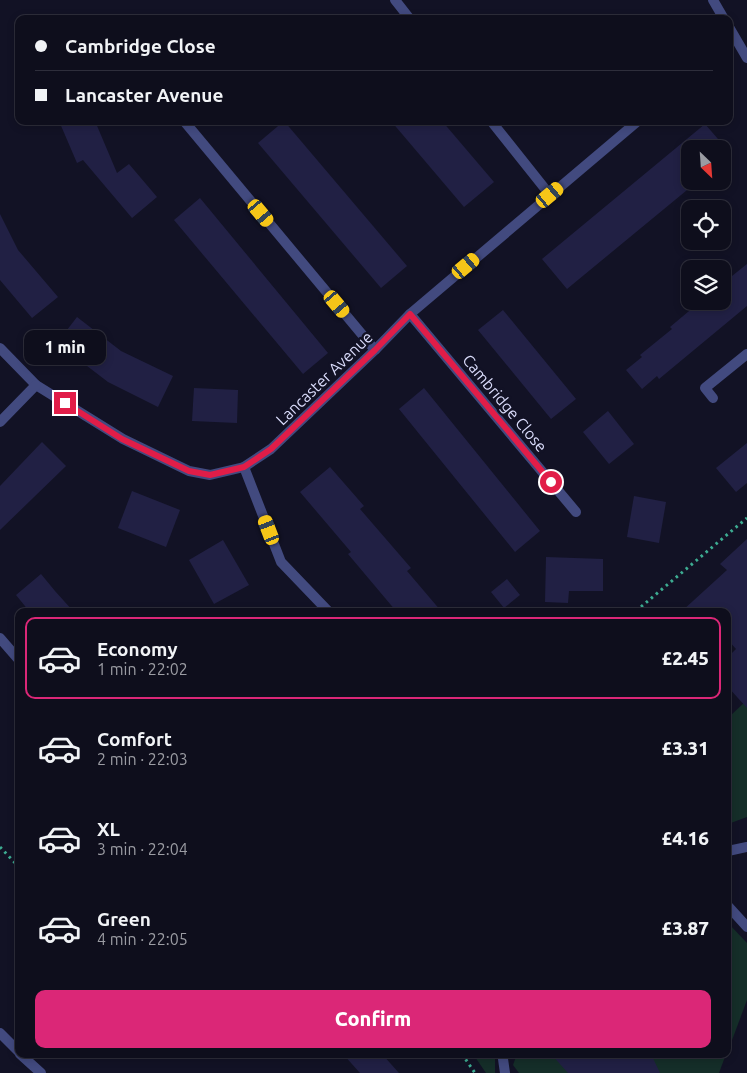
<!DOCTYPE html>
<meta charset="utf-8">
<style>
:root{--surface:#0e0e1c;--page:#1c1c29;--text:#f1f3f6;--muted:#9b9ca3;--line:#2e2e3b;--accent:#db2777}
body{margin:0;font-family:Ubuntu,sans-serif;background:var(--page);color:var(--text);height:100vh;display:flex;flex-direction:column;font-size:19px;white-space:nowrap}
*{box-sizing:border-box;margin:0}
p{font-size:16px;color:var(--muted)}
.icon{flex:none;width:28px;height:28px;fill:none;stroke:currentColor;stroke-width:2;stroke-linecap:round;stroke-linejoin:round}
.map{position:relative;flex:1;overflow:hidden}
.details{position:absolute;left:15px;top:608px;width:716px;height:450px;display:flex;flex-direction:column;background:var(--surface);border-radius:10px;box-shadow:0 2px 8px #0003,0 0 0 1px var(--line)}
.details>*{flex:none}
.hud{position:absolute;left:15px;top:15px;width:718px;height:110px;border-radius:10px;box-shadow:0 2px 8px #0003,0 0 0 1px var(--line);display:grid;align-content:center;height:110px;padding:0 20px;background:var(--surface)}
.needle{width:32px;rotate:155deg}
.buttons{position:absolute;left:681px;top:140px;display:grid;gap:10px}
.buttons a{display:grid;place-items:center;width:50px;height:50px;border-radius:10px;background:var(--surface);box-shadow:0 2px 8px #0003,0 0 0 1px var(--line);font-size:25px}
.end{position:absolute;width:22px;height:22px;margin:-11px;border:6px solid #e11d48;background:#fff;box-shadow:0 0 0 2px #fff}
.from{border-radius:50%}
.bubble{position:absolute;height:35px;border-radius:10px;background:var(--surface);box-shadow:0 2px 8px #0003,0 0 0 1px var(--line);font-size:16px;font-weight:800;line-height:35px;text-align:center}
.car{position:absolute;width:15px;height:30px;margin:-15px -8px;border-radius:6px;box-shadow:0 0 4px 1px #0007;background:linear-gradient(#f5c518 24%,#345 0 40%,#f5c518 0 76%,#345 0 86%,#f5c518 0)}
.hud b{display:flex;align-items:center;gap:18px;height:48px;font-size:19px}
.hud b+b{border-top:1px solid var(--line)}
.hud i{width:12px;height:12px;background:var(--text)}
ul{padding:9px 0 0;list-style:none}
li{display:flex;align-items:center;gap:15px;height:82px;margin:0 10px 8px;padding:0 10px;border:2px solid transparent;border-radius:10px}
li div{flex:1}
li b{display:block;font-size:19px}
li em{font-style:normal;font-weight:800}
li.active{border-color:var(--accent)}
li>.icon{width:45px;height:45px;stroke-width:1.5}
.cta{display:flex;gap:10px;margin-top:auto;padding:10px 20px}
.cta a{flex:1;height:58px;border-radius:10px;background:var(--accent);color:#fff;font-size:20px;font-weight:800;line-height:58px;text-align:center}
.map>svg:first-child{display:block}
.green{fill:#152e29}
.building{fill:#212044}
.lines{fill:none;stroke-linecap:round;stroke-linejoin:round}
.path{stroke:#3dac92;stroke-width:3;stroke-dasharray:2.5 4;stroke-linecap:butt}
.lane{stroke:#424a7f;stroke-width:10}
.street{stroke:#424a7f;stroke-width:10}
.route{stroke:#e11d48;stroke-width:6}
.labels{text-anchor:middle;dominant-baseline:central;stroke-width:5;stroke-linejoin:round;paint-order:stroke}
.street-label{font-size:16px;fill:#dadcfb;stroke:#121225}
</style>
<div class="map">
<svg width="747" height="1073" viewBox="0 0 747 1073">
<rect width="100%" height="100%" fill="#121225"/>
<g class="green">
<polygon points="747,700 747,817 728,824 728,718"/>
<polygon points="728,923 747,943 747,1000 728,1051"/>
<polygon points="473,1054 495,1054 495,1073 486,1073"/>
<polygon points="517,1054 551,1054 570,1073 519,1073 513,1065"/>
<polygon points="595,1054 726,1054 719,1073 572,1073"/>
</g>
<g class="building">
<polygon points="59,121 95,121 117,173 129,164 157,197 132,218 83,160 77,163"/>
<polygon points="284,121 407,266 381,288 258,143"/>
<polygon points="391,121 442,121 494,182 464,207"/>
<polygon points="705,124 731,154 722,161 722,149 690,149 690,181 698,181 567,289 542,259"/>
<polygon points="200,198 328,353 303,374 174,220"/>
<polygon points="0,214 18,250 58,297 32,318 0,280"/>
<polygon points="747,264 747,306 659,379 657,376 642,389 626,370 642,357 640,355 672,329 670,327 701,301 722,301 722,284"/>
<polygon points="503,310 576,399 551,419 478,330"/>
<polygon points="77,317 121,351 173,376 158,407 108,382 57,343"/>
<polygon points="194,388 238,390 237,423 192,421"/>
<polygon points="424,388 540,531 515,552 399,409"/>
<polygon points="608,411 634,444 609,464 583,432"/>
<polygon points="42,442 66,466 0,530 0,486"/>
<polygon points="747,443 747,483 736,492 716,468"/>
<polygon points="330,467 364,506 360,509 411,568 407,571 441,611 396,611 348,554 351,552 300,492"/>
<polygon points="132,491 180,510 166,547 118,528"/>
<polygon points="634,496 666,502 659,543 627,537"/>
<polygon points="747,539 747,708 728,687 728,657 736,649 728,640 728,611 682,611 727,570 720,564"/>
<polygon points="223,540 249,585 214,604 189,560"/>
<polygon points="546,557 603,559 603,591 569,591 568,603 545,602"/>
<polygon points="41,574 55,591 73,611 29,611 16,595"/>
<polygon points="507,579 520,595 504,608 491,592"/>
<polygon points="343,1054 382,1054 399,1073 360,1073"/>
<polygon points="551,1054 651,1054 660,1073 568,1073"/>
</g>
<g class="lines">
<g class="path">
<polyline points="636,611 747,518"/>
<polyline points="0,847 19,867"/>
<polyline points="462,1054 475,1073"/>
</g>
<g class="lane">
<polyline points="728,851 747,847"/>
<polyline points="728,906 747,927"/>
<polyline points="504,1054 503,1059 505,1073"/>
</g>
<g class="street">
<polyline points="395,0 410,19"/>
<polyline points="713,0 724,19"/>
<polyline points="729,27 747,58"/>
<polyline points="184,121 375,350"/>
<polyline points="491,121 550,195"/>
<polyline points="410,314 576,512"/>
<polyline points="0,348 36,385 123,439 189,471 210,475 244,467 271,449 375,350 410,314 638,121"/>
<polyline points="713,398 705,388 747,354"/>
<polyline points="0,422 36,385"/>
<polyline points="244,467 281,562 328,611"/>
<polyline points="0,638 19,660"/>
<polyline points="0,1033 19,1052"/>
<polyline points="20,1054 41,1073"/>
</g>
</g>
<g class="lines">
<polyline class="route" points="65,403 122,439 189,471 210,475 244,467 271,449 375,350 410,314 551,482"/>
</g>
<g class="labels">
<g class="street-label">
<text transform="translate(324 378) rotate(-44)">Lancaster Avenue</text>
<text transform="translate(505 403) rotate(50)">Cambridge Close</text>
</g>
</g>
</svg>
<div class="buttons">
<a><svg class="needle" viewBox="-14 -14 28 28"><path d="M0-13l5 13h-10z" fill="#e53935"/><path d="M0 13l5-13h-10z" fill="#9b9ca3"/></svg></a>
<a><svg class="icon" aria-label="locate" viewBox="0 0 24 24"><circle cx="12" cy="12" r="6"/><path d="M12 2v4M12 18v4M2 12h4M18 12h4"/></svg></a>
<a><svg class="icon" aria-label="layers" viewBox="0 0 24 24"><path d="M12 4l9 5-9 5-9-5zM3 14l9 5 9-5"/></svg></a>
</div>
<i class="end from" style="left:551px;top:482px"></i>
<i class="end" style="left:65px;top:403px"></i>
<div class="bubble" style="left:24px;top:330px;width:82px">1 min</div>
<i class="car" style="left:550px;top:195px;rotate:50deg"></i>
<i class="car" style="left:261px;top:213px;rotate:140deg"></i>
<i class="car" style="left:466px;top:266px;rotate:50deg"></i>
<i class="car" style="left:337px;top:304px;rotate:140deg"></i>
<i class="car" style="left:269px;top:530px;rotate:339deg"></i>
<div class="hud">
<b><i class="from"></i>Cambridge Close</b>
<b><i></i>Lancaster Avenue</b>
</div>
<section class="details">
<ul>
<li class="active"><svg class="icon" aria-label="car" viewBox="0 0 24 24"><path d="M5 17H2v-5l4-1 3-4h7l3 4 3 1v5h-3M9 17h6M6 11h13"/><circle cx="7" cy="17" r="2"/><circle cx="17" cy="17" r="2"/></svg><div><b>Economy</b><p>1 min · 22:02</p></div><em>£2.45</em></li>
<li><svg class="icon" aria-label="car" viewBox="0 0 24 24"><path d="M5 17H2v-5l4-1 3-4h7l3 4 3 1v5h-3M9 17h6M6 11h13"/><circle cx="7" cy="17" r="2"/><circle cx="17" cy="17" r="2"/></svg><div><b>Comfort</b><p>2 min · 22:03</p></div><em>£3.31</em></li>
<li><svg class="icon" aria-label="car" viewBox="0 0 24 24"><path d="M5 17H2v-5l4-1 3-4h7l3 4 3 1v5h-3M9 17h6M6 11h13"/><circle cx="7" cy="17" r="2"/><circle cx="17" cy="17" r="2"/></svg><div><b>XL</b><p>3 min · 22:04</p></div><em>£4.16</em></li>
<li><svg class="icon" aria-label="car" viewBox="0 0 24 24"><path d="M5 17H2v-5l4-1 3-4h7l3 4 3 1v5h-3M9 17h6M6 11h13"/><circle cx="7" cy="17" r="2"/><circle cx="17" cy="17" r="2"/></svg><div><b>Green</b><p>4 min · 22:05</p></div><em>£3.87</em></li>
</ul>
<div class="cta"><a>Confirm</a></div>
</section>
</div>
